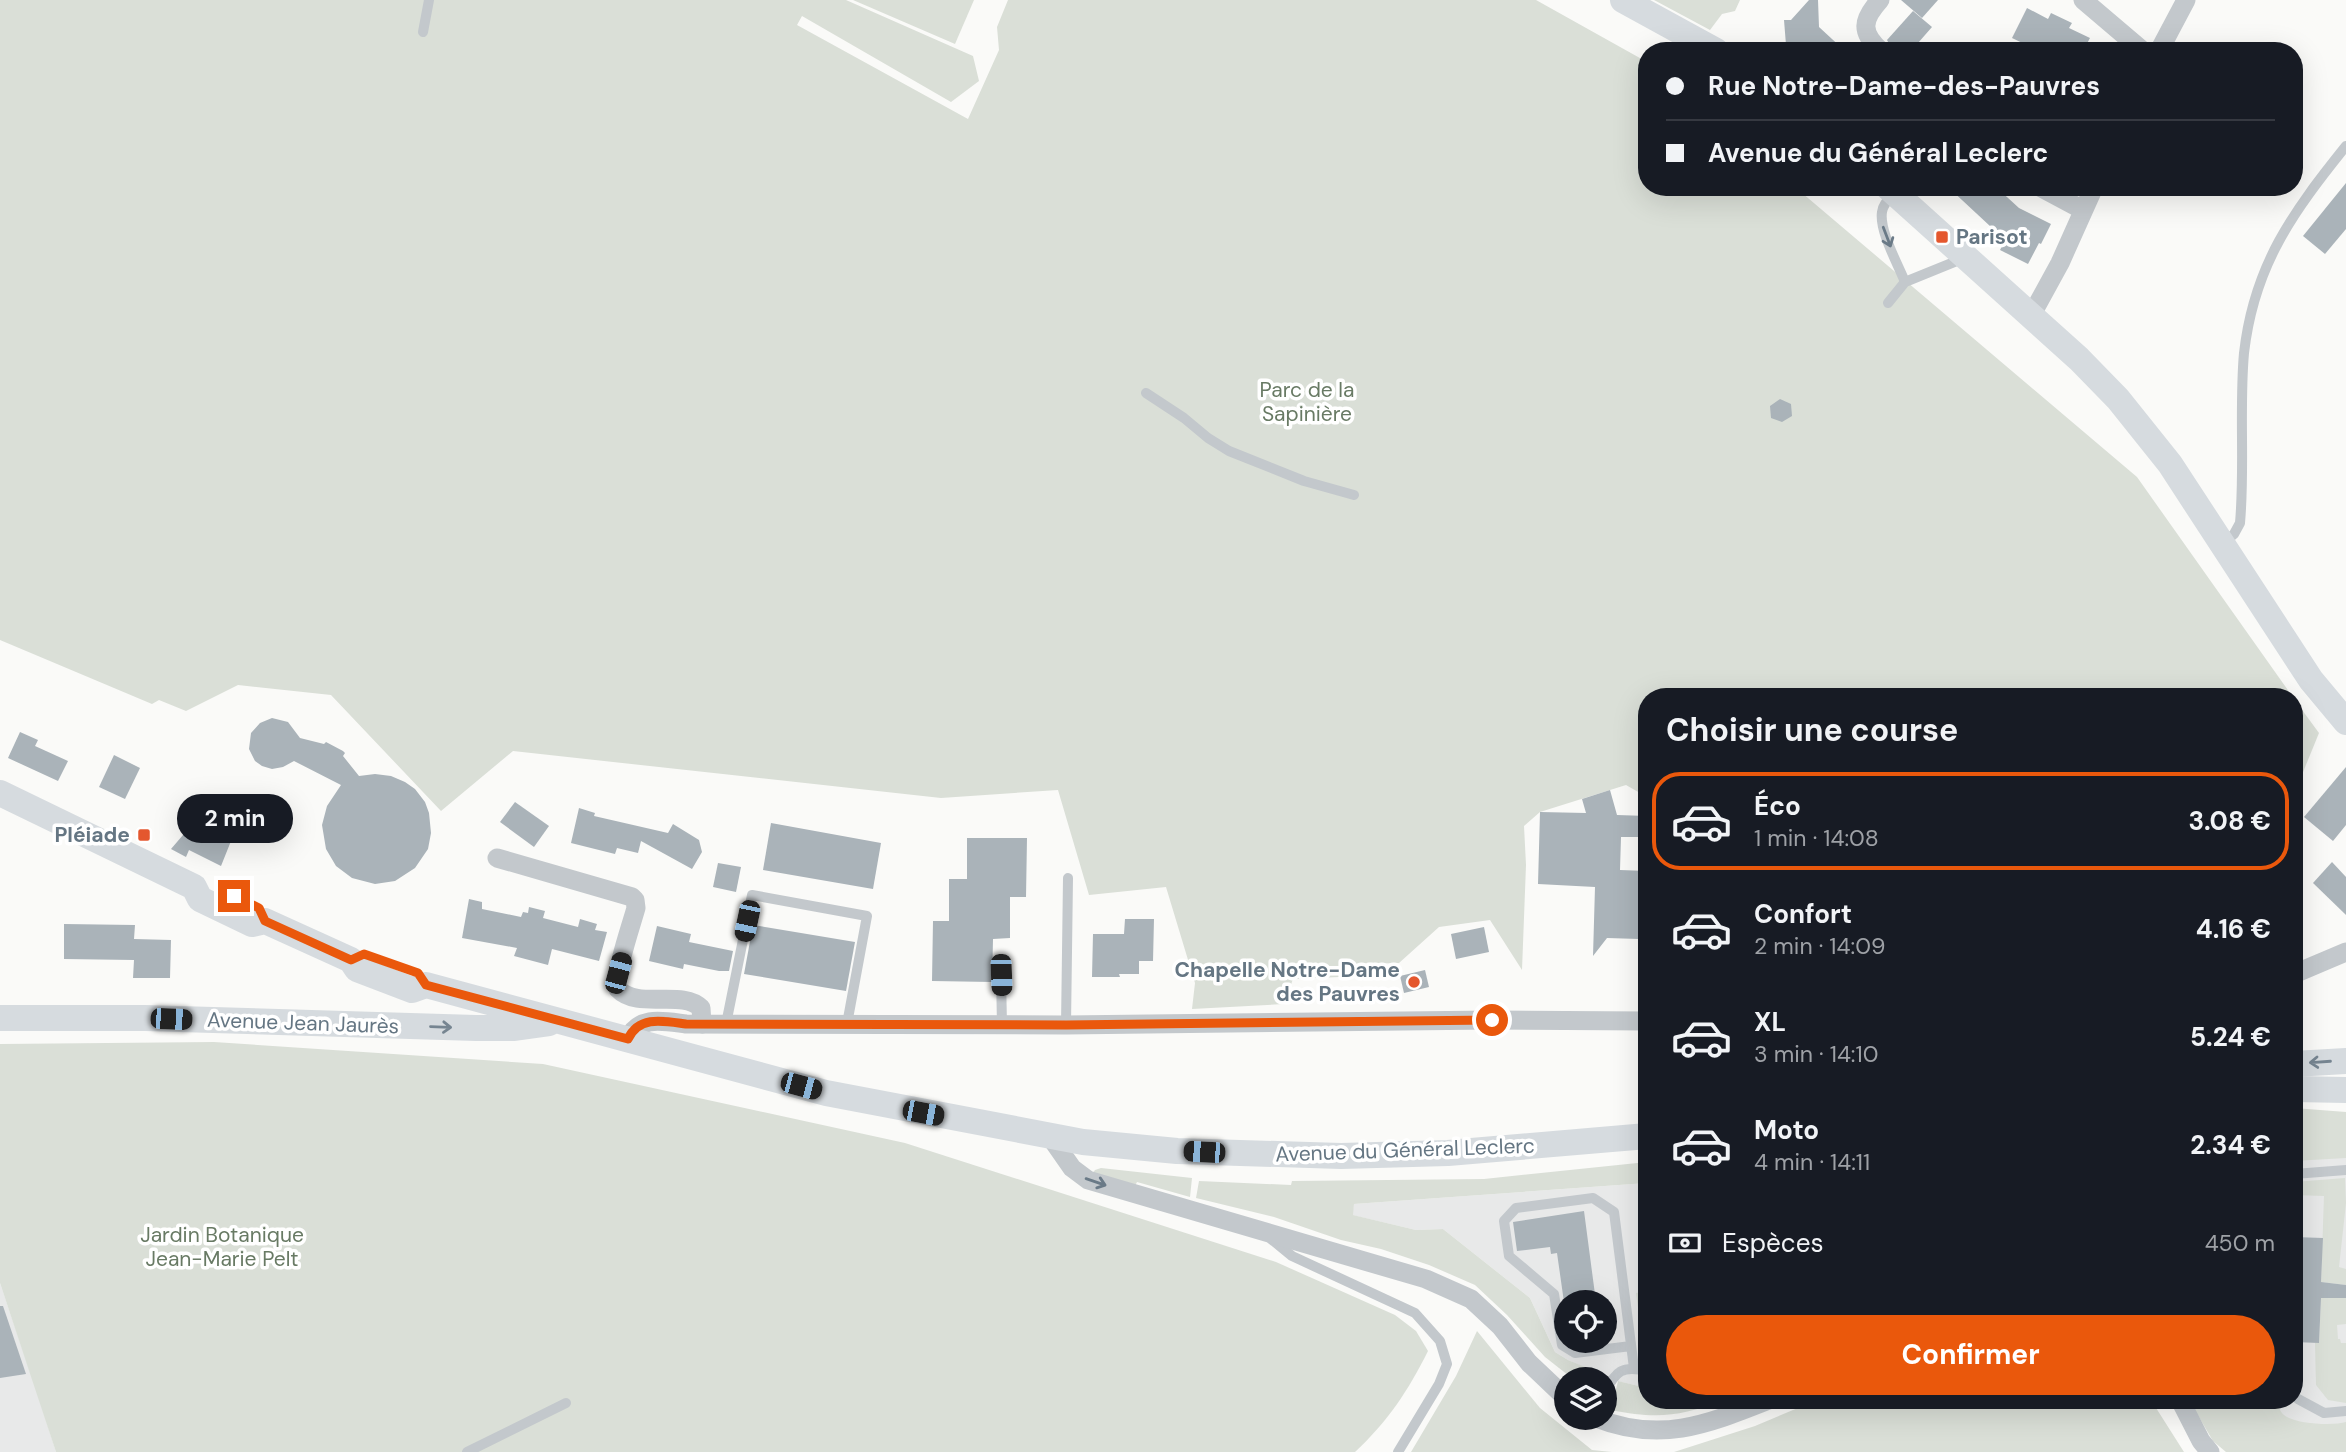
<!DOCTYPE html>
<html lang="fr">
<meta charset="utf-8">
<style>
:root{--surface:#171b24;--page:#20242c;--text:#f1f3f6;--muted:#9ea1a6;--line:#363941;--accent:#ea580c}
body{margin:0;font-family:"DM Sans",sans-serif;background:var(--page);color:var(--text);height:100vh;display:flex;flex-direction:column;font-size:26px;white-space:nowrap}
*{box-sizing:border-box;margin:0}
p{font-size:23px;color:var(--muted)}
.icon{flex:none;width:38px;height:38px;fill:none;stroke:currentColor;stroke-width:2;stroke-linecap:round;stroke-linejoin:round}
.map{position:relative;flex:1;overflow:hidden}
.side{position:absolute;left:1638px;top:688px;width:665px;height:721px;display:flex;flex-direction:column;background:var(--surface);border-radius:28px;box-shadow:0 7px 28px #0002}
.side>*{flex:none}
.guide{position:absolute;left:1638px;top:42px;width:665px;height:154px;border-radius:28px;box-shadow:0 7px 28px #0002;display:grid;align-content:center;height:154px;padding:0 28px;background:var(--surface)}
.controls{position:absolute;left:1554px;top:1290px;display:grid;gap:14px}
.controls a{display:grid;place-items:center;width:63px;height:63px;border-radius:50%;background:var(--surface);box-shadow:0 7px 28px #0002;font-size:35px}
.end{position:absolute;width:32px;height:32px;margin:-16px;border:9px solid #ea580c;background:#fff;box-shadow:0 0 0 4px #fff}
.from{border-radius:50%}
.bubble{position:absolute;height:49px;border-radius:24px;background:var(--surface);box-shadow:0 7px 28px #0002;font-size:23px;font-weight:700;line-height:49px;text-align:center}
.car{position:absolute;width:21px;height:42px;margin:-21px -10px;border-radius:9px;box-shadow:0 0 5px 2px #0007;background:linear-gradient(#222 24%,#8ab4d8 0 40%,#222 0 76%,#8ab4d8 0 86%,#222 0)}
.guide b{display:flex;align-items:center;gap:24px;height:66px;font-size:26px}
.guide b+b{border-top:2px solid var(--line)}
.guide i{width:18px;height:18px;background:var(--text)}
ul{padding:0;list-style:none}
li{display:flex;align-items:center;gap:21px;height:98px;margin:0 14px 10px;padding:0 14px;border:4px solid transparent;border-radius:28px}
li div{flex:1}
li b{display:block;font-size:26px}
li em{font-style:normal;font-weight:700}
li.current{border-color:var(--accent)}
li>.icon{width:63px;height:63px;stroke-width:1.5}
h2{padding:0 28px;font-size:32px;line-height:84px}
.pay{display:flex;align-items:center;gap:18px;height:77px;padding:0 28px;font-size:26px}
.pay p{margin-inline-start:auto}
.button{display:flex;gap:14px;margin-top:auto;padding:14px 28px}
.button a{flex:1;height:80px;border-radius:42px;background:var(--accent);color:#fff;font-size:28px;font-weight:700;line-height:80px;text-align:center}
.map>svg:first-child{display:block}
.built{fill:#e8e9e9;fill-rule:evenodd}
.green{fill:#dadfd7}
.building{fill:#aab3b9}
.lines{fill:none;stroke-linecap:round;stroke-linejoin:round}
.lane{stroke:#c3c8cc;stroke-width:10}
.street{stroke:#c3c8cc;stroke-width:19}
.secondary{stroke:#d6dbdf;stroke-width:26}
.oneway{stroke:#6a7a87}
.oneway2{stroke:#768591}
.route{stroke:#ea580c;stroke-width:9}
.poi-dot{fill:#e4572e;stroke:#fff;stroke-width:2.5}
.labels{text-anchor:middle;dominant-baseline:central;stroke-width:7;stroke-linejoin:round;paint-order:stroke}
.poi-label{font-size:21px;font-weight:bold;fill:#657683;stroke:#fff;text-anchor:end}
.park-label{font-size:21px;fill:#687a64;stroke:#fff}
.street-label{font-size:21px;fill:#657683;stroke:#fff}
</style>
<div class="map">
<svg width="2346" height="1452" viewBox="0 0 2346 1452">
<rect width="100%" height="100%" fill="#fafaf8"/>
<g class="built">
<polygon points="2294,1115 2346,1119 2346,1435 2281,1425 2253,1400 2294,1400"/>
<path d="M1647,1183V1388L1613,1380L1568,1360L1555,1352L1530,1298L1443,1229L1416,1230L1352,1215L1354,1204ZM1566,1302H1605V1340H1566Z"/>
<polygon points="0,1283 39,1398 56,1452 0,1452"/>
</g>
<g class="green">
<polygon points="0,0 846,0 973,56 979,81 951,102 802,16 797,25 968,119 999,50 997,27 1008,0 1536,0 1647,62 1647,187 1795,187 2137,477 2292,696 1647,696 1647,797 1626,785 1540,812 1524,826 1526,865 1522,970 1490,920 1439,927 1399,963 1356,964 1339,977 1293,979 1284,1004 1192,1009 1195,983 1166,887 1089,895 1058,790 941,798 513,751 441,811 331,695 238,685 186,711 159,700 152,704 0,640"/>
<polygon points="853,0 974,0 955,44"/>
<polygon points="1654,0 1740,0 1735,11 1722,14 1710,30"/>
<polygon points="2294,699 2319,733 2299,782 2294,784"/>
<path d="M214,1042L543,1064L905,1143L1276,1262L1395,1315L1416,1331L1428,1351C1408,1391 1388,1421 1355,1452H56L0,1283V1044Z"/>
<polygon points="2294,1108 2346,1112 2346,1158 2294,1161"/>
<polygon points="1647,1162 1647,1183 1354,1204 1353,1215 1416,1230 1443,1229 1530,1298 1555,1352 1568,1360 1590,1369 1586,1379 1573,1379 1545,1357 1507,1315 1475,1285 1429,1265 1381,1249 1341,1240 1274,1217 1196,1198 1199,1181 1291,1185 1292,1181 1484,1179"/>
<polygon points="1101,1168 1192,1178 1190,1197 1137,1182 1134,1188 1092,1174 1095,1170"/>
<polygon points="2345,1178 2346,1203 2339,1267 2346,1269 2346,1285 2321,1282 2324,1196 2294,1195 2294,1182"/>
<polygon points="1647,1291 1647,1360 1645,1360 1636,1293"/>
<polygon points="2321,1298 2346,1298 2346,1324 2337,1325 2338,1339 2340,1339 2341,1343 2346,1343 2346,1403 2328,1400 2316,1385 2315,1343 2319,1343"/>
<polygon points="1477,1331 1540,1408 1592,1450 1612,1452 1411,1452 1456,1376"/>
<path d="M1618,1381L1647,1388V1400H1723C1680,1417 1656,1419 1611,1410Z"/>
<polygon points="1817,1400 2151,1400 2184,1452 1674,1452 1755,1426"/>
<path d="M2189,1400H2277C2278,1405 2280,1412 2284,1415C2295,1424 2333,1426 2346,1422V1452H2226L2213,1441Z"/>
</g>
<g class="building">
<polygon points="1809,0 1818,0 1819,27 1845,51 1798,51 1797,44 1786,45 1784,20 1791,20"/>
<polygon points="1901,0 1938,0 1922,18"/>
<polygon points="2027,8 2048,19 2051,13 2072,23 2069,28 2090,38 2083,51 2039,51 2012,38"/>
<polygon points="1913,11 1932,27 1911,51 1893,51 1887,40"/>
<polygon points="2346,183 2346,229 2325,254 2303,236"/>
<polygon points="1948,187 1996,187 2019,208 2051,224 2041,244 2039,243 2028,264 2000,250 2005,240"/>
<polygon points="1780,399 1791,404 1792,416 1782,422 1771,418 1770,406"/>
<polygon points="272,718 288,722 300,738 324,744 326,742 343,751 345,753 343,756 359,776 375,774 391,776 405,782 415,789 425,802 429,813 431,833 428,849 415,868 395,881 375,884 352,878 336,866 326,849 322,825 327,806 341,785 294,761 283,767 272,769 262,766 255,761 249,749 251,733 260,723"/>
<polygon points="20,732 38,740 35,746 68,761 58,781 8,758"/>
<polygon points="114,755 140,768 125,799 99,787"/>
<polygon points="2346,767 2346,825 2333,841 2304,817"/>
<polygon points="1610,790 1617,815 1647,816 1647,837 1621,837 1620,870 1647,871 1647,920 1639,920 1639,939 1607,938 1593,956 1595,887 1538,884 1540,812 1586,813 1582,799"/>
<polygon points="515,802 549,826 534,847 500,822"/>
<polygon points="579,808 595,813 594,816 668,833 673,824 699,840 702,852 692,869 641,841 638,853 617,848 615,854 571,843"/>
<polygon points="201,814 205,817 201,824 211,829 210,831 231,841 221,866 189,850 186,857 171,849"/>
<polygon points="771,823 881,843 873,889 763,870"/>
<polygon points="967,838 1027,838 1026,897 1010,897 1010,938 993,939 992,982 932,981 933,921 949,921 949,879 967,879"/>
<polygon points="2332,862 2346,877 2346,915 2313,883"/>
<polygon points="718,863 741,867 736,892 713,887"/>
<polygon points="469,899 482,902 482,909 521,917 523,912 528,913 529,907 545,911 543,918 578,927 580,919 597,924 595,930 607,932 599,961 552,949 548,965 514,956 517,948 462,938"/>
<polygon points="1125,919 1154,919 1153,961 1139,961 1139,974 1119,974 1120,977 1092,977 1093,934 1124,934"/>
<polygon points="64,924 135,925 134,939 171,940 170,978 133,978 134,960 64,959"/>
<polygon points="753,925 855,942 846,991 744,974"/>
<polygon points="657,926 691,934 689,942 733,951 729,971 719,971 684,964 683,969 649,961"/>
<polygon points="1484,927 1489,952 1456,959 1451,934"/>
<polygon points="1425,970 1429,987 1404,993 1400,976"/>
<polygon points="1584,1211 1596,1302 1564,1302 1557,1253 1551,1254 1550,1247 1517,1251 1513,1222"/>
<polygon points="2294,1237 2323,1238 2321,1282 2346,1285 2346,1298 2321,1298 2319,1343 2294,1342"/>
<polygon points="0,1306 3,1306 26,1374 0,1378"/>
</g>
<g class="lines">
<g class="lane">
<polyline points="423,32 429,0"/>
<path d="M1894,193C1889,199 1883,204 1882,212C1879,231 1898,264 1905,282"/>
<polyline points="1888,303 1905,282 1964,258"/>
<polyline points="1146,393 1184,418 1208,438 1229,451 1304,481 1354,495"/>
<path d="M2225,542L2234,534L2240,523C2245,467 2239,409 2244,353C2254,265 2293,212 2346,146"/>
<polyline points="1001,975 1002,1025"/>
<polyline points="726,1024 752,895 867,916 847,1024"/>
<polyline points="1066,1025 1068,878"/>
<polyline points="2294,1174 2346,1170"/>
<polyline points="1271,1239 1292,1256 1415,1313 1440,1341 1447,1364 1439,1384 1398,1452"/>
<polyline points="1631,1346 1575,1353 1562,1345 1554,1294 1509,1256 1504,1221 1516,1208 1593,1198 1614,1212 1634,1368"/>
<path d="M1605,1392C1616,1371 1622,1365 1647,1371"/>
<polyline points="2298,1399 2324,1413 2346,1411"/>
<polyline points="467,1452 566,1403"/>
</g>
<g class="street">
<path d="M1880,0C1862,20 1860,32 1881,51"/>
<polyline points="2083,0 2143,51"/>
<polyline points="2159,51 2186,0"/>
<polyline points="2040,187 2083,210"/>
<polyline points="2031,316 2060,263 2094,187"/>
<path d="M497,858L632,897L635,900L636,908C631,926 614,974 618,989C638,1010 682,989 701,1008L702,1024"/>
<polyline points="2294,974 2346,952"/>
<path d="M628,1039C639,1015 663,1021 686,1024L1066,1025L1492,1020L1647,1021"/>
<polyline points="1049,1135 1072,1168 1088,1180 1426,1279 1471,1299 1500,1326 1529,1363 1566,1398"/>
<polyline points="2180,1400 2201,1441 2210,1452"/>
<path d="M1596,1418C1661,1444 1708,1424 1769,1400"/>
</g>
<g class="secondary">
<polyline points="1623,0 1716,51"/>
<polyline points="1888,187 2079,359 2118,399 2170,464 2311,680 2346,722"/>
<polyline points="0,793 194,887 200,899 252,924 265,921 351,960 357,969 412,990 426,985 826,1093 1083,1142 1177,1151 1341,1156 1448,1153 1647,1136"/>
<polyline points="0,1018 145,1018 476,1028 513,1028 549,1023"/>
<polyline points="2294,1064 2346,1061"/>
<polyline points="2294,1089 2346,1090"/>
</g>
</g>
<defs><path id="oneway-shaft" d="M-6 0H5M1.5-3L5.5 0L1.5 3" fill="none" stroke-width="1.6" stroke-linecap="round" stroke-linejoin="round" transform="scale(1.75)"/></defs>
<g class="oneway">
<use href="#oneway-shaft" transform="translate(1887 237) rotate(69)"/>
<use href="#oneway-shaft" transform="translate(1096 1182) rotate(19)"/>
</g>
<g class="oneway2">
<use href="#oneway-shaft" transform="translate(441 1027) rotate(2)"/>
<use href="#oneway-shaft" transform="translate(2320 1062) rotate(176)"/>
</g>
<g class="lines">
<path class="route" d="M234,896L259,908L265,921L351,960L364,954L418,973L426,985L628,1039C639,1015 664,1021 686,1024L1066,1025L1492,1020"/>
</g>
<g class="poi-dot">
<rect x="1935" y="230" width="14" height="14" rx="3.5"/>
<rect x="137" y="828" width="14" height="14" rx="3.5"/>
<circle cx="1414" cy="982" r="7"/>
</g>
<g class="labels">
<g class="poi-label">
<text x="1956" y="237" text-anchor="start">Parisot</text>
<text x="130" y="835">Pléiade</text>
<text x="1400" y="970">Chapelle Notre-Dame<tspan x="1400" dy="24">des Pauvres</tspan></text>
</g>
<g class="park-label">
<text x="1307" y="390">Parc de la<tspan x="1307" dy="24">Sapinière</tspan></text>
<text x="222" y="1235">Jardin Botanique<tspan x="222" dy="24">Jean-Marie Pelt</tspan></text>
</g>
<g class="street-label">
<text transform="translate(303 1023) rotate(2)">Avenue Jean Jaurès</text>
<text transform="translate(1405 1150) rotate(-2)">Avenue du Général Leclerc</text>
</g>
</g>
</svg>
<div class="controls">
<a><svg class="icon" aria-label="locate" viewBox="0 0 24 24"><circle cx="12" cy="12" r="6"/><path d="M12 2v4M12 18v4M2 12h4M18 12h4"/></svg></a>
<a><svg class="icon" aria-label="layers" viewBox="0 0 24 24"><path d="M12 4l9 5-9 5-9-5zM3 14l9 5 9-5"/></svg></a>
</div>
<i class="end from" style="left:1492px;top:1020px"></i>
<i class="end" style="left:234px;top:896px"></i>
<div class="bubble" style="left:177px;top:794px;width:116px">2 min</div>
<i class="car" style="left:747px;top:921px;rotate:192deg"></i>
<i class="car" style="left:618px;top:973px;rotate:15deg"></i>
<i class="car" style="left:1001px;top:975px;rotate:178deg"></i>
<i class="car" style="left:171px;top:1019px;rotate:92deg"></i>
<i class="car" style="left:801px;top:1086px;rotate:105deg"></i>
<i class="car" style="left:923px;top:1113px;rotate:101deg"></i>
<i class="car" style="left:1204px;top:1152px;rotate:273deg"></i>
<div class="guide">
<b><i class="from"></i>Rue Notre-Dame-des-Pauvres</b>
<b><i></i>Avenue du Général Leclerc</b>
</div>
<section class="side">
<h2>Choisir une course</h2>
<ul>
<li class="current"><svg class="icon" aria-label="car" viewBox="0 0 24 24"><path d="M5 17H2v-5l4-1 3-4h7l3 4 3 1v5h-3M9 17h6M6 11h13"/><circle cx="7" cy="17" r="2"/><circle cx="17" cy="17" r="2"/></svg><div><b>Éco</b><p>1 min · 14:08</p></div><em>3.08 €</em></li>
<li><svg class="icon" aria-label="car" viewBox="0 0 24 24"><path d="M5 17H2v-5l4-1 3-4h7l3 4 3 1v5h-3M9 17h6M6 11h13"/><circle cx="7" cy="17" r="2"/><circle cx="17" cy="17" r="2"/></svg><div><b>Confort</b><p>2 min · 14:09</p></div><em>4.16 €</em></li>
<li><svg class="icon" aria-label="car" viewBox="0 0 24 24"><path d="M5 17H2v-5l4-1 3-4h7l3 4 3 1v5h-3M9 17h6M6 11h13"/><circle cx="7" cy="17" r="2"/><circle cx="17" cy="17" r="2"/></svg><div><b>XL</b><p>3 min · 14:10</p></div><em>5.24 €</em></li>
<li><svg class="icon" aria-label="car" viewBox="0 0 24 24"><path d="M5 17H2v-5l4-1 3-4h7l3 4 3 1v5h-3M9 17h6M6 11h13"/><circle cx="7" cy="17" r="2"/><circle cx="17" cy="17" r="2"/></svg><div><b>Moto</b><p>4 min · 14:11</p></div><em>2.34 €</em></li>
</ul>
<div class="pay"><svg class="icon" aria-label="cash" viewBox="0 0 24 24"><path d="M3 7h18v10H3z"/><circle cx="12" cy="12" r="2"/></svg>Espèces<p>450 m</p></div>
<div class="button"><a>Confirmer</a></div>
</section>
</div>
